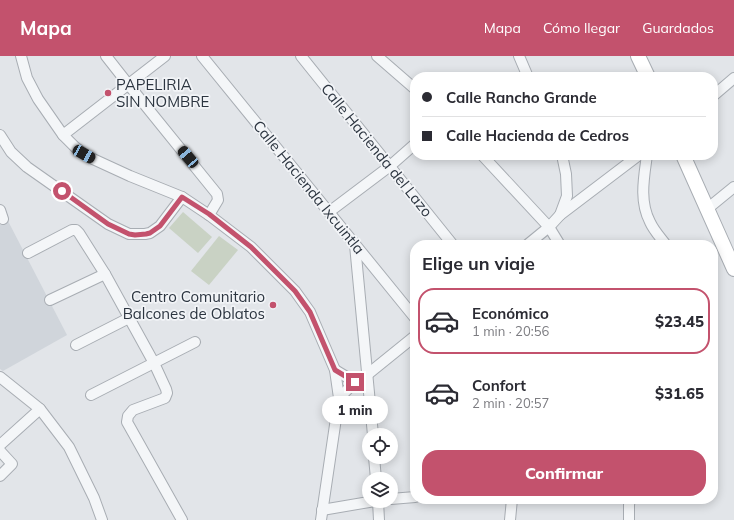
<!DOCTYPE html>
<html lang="es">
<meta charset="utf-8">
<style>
:root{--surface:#fff;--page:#f7f7f7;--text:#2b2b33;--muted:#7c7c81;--line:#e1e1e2;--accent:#c3526d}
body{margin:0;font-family:Mulish,sans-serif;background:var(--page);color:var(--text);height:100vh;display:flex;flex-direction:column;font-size:15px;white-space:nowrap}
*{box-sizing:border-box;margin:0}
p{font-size:13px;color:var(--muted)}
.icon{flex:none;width:22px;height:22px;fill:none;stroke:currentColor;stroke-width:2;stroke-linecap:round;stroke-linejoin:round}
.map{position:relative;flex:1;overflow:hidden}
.sheet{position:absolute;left:410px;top:184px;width:308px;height:264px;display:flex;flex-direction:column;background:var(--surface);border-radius:16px;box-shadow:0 2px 10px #0003}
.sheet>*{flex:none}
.banner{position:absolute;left:410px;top:16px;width:308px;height:88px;border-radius:16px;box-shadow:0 2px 10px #0003;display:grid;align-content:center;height:88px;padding:0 12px;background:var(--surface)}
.fabs{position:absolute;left:362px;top:372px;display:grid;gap:8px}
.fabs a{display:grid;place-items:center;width:36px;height:36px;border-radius:50%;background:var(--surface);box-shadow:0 2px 10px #0003;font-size:20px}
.end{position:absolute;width:18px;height:18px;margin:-9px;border:5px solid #c3526d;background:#fff;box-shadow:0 0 0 2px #fff}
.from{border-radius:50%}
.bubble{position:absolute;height:28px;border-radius:14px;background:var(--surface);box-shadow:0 2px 10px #0003;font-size:13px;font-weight:800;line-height:28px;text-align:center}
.car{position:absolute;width:12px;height:24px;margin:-12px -6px;border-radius:5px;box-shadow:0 0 3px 1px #0007;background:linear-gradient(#222 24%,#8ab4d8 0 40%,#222 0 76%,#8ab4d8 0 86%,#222 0)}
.banner b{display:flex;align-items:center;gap:14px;height:38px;font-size:15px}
.banner b+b{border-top:1px solid var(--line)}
.banner i{width:10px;height:10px;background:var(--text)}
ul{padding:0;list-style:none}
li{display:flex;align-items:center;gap:12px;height:66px;margin:0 8px 6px;padding:0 4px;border:2px solid transparent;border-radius:16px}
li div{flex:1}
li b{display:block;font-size:15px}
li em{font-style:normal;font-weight:800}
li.on{border-color:var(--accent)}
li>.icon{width:36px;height:36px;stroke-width:1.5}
h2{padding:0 12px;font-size:18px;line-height:48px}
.button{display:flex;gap:8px;margin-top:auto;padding:8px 12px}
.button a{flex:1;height:46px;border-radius:16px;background:var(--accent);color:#fff;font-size:16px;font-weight:800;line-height:46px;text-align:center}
header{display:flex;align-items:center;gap:24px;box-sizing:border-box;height:56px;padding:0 20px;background:var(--accent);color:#fff}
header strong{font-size:19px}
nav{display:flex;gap:22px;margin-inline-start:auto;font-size:14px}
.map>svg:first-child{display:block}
.built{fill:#d0d5db}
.green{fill:#c9d2c4}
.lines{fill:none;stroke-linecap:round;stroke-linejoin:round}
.street-casing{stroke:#a8adb3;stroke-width:12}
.secondary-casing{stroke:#a8adb3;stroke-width:16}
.street{stroke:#f4f6f8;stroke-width:10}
.secondary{stroke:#fff;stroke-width:14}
.route{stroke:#c3526d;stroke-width:5}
.poi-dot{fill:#c3526d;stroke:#f2f4f7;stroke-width:1.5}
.labels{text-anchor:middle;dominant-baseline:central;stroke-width:3.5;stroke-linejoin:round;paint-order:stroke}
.poi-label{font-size:15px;fill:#2c3540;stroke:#f2f4f7;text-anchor:start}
.street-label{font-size:15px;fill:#2c3540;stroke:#f2f4f7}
</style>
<header>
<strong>Mapa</strong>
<nav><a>Mapa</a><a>Cómo llegar</a><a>Guardados</a></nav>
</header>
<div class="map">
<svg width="734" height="464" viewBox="0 0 734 464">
<rect width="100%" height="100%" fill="#e2e5e9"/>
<polygon class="built" points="8,165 67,279 3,315 0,313 0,169"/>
<g class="green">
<polygon points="183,156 212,181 198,197 169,172"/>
<polygon points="219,180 238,194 209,229 191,215"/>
</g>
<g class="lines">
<g class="street-casing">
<g id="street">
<polyline points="21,0 27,22 38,43 63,79 75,91 84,98 93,103 130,120 182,141 209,159 251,191 295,235 310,256 335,314 339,342 321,464"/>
<polyline points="106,0 128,28 217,138 218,144 209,159"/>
<polyline points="202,0 415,262"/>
<polyline points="301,0 453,189"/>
<polyline points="377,0 415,33"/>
<polyline points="519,0 528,21"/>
<polyline points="713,40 734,22"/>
<polyline points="0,79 11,96 27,111 108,168 129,178 145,178 150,177 160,170 182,141"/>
<polyline points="63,79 165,0"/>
<polyline points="482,99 549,171 560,189"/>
<path d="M647,99C644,121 639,145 650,166C654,175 661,182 666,189"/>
<polyline points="707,153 734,131"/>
<polyline points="0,154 3,163"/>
<polyline points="329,156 390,110 415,88"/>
<polyline points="560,159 567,140 566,118 562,99"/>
<polyline points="355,189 373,379"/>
<polyline points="527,189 549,171 560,159 639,99"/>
<polyline points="28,197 72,174 76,174 79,177 105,218 154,307 166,333 167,337 165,342 133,354 128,360 127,366 182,464"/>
<polyline points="50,244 105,218"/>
<polyline points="76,289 129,262"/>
<polyline points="335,314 355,326"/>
<polyline points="0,321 40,353 69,391 94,442 102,464"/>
<polyline points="91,339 195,286"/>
<polyline points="339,342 355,326 368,318 415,280"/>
<polyline points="0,389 40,353"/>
<polyline points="0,395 12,408 0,420"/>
<polyline points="374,401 376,423"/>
<polyline points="391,443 415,441"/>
<polyline points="378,445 379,464"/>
<polyline points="322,454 375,445"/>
<polyline points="510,464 512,443"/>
<polyline points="629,464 629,449 630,443"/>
</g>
</g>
<g class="secondary-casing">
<g id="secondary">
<polyline points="638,0 648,21"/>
<polyline points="683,99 734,213"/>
</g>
</g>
<use href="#street" class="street"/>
<use href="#secondary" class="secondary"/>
</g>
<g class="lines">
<polyline class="route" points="62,135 108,168 129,178 135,179 146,178 150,177 160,170 182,141 209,158 251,191 295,235 310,256 335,314 355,326"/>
</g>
<g class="poi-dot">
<circle cx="108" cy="37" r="4"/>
<circle cx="273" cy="249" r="4"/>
</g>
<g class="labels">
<g class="poi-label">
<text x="116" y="28">PAPELIRIA<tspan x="116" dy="17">SIN NOMBRE</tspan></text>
<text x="265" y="240" text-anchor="end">Centro Comunitario<tspan x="265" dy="17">Balcones de Oblatos</tspan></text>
</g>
<g class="street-label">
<text transform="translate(377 94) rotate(51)">Calle Hacienda del Lazo</text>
<text transform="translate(309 131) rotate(51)">Calle Hacienda Ixcuintla</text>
</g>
</g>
</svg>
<div class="fabs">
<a><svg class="icon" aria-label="locate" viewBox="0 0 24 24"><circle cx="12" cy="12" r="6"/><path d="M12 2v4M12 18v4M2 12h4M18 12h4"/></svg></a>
<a><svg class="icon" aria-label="layers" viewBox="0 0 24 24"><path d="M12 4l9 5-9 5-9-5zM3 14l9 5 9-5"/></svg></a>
</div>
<i class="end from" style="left:62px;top:135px"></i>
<i class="end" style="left:355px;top:326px"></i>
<div class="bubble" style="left:322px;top:340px;width:66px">1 min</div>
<i class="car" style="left:84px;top:98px;rotate:119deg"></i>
<i class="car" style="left:188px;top:101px;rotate:320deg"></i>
<div class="banner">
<b><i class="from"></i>Calle Rancho Grande</b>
<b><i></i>Calle Hacienda de Cedros</b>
</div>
<section class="sheet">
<h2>Elige un viaje</h2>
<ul>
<li class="on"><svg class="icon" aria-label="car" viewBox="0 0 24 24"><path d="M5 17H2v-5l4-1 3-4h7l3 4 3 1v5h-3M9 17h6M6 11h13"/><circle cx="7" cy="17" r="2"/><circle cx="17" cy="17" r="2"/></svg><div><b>Económico</b><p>1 min · 20:56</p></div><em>$23.45</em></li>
<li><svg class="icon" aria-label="car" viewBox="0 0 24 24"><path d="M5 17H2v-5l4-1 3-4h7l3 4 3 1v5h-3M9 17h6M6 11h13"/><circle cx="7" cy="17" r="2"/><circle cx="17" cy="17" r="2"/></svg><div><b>Confort</b><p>2 min · 20:57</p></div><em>$31.65</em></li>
</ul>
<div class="button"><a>Confirmar</a></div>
</section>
</div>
